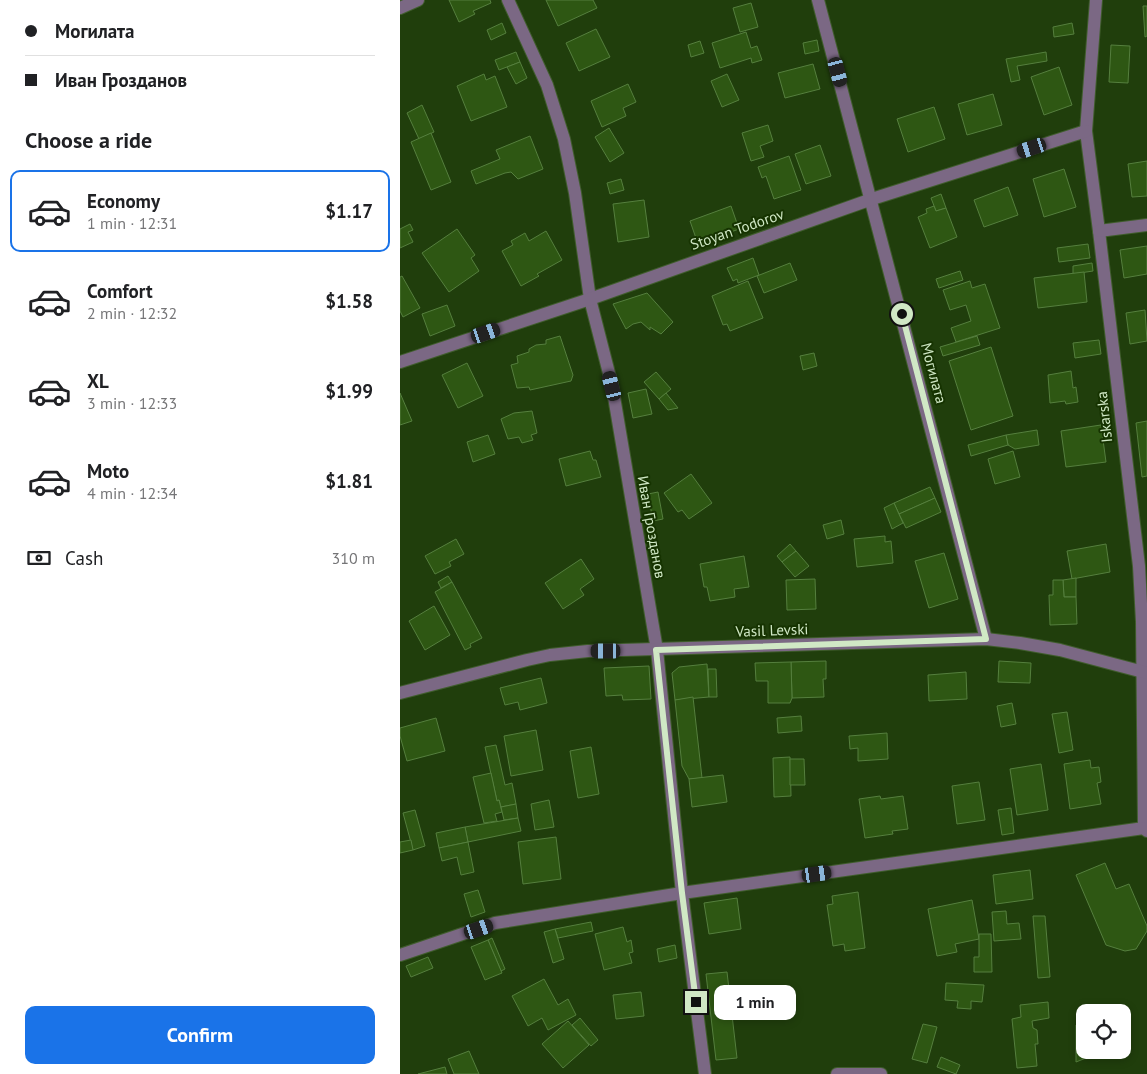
<!DOCTYPE html>
<meta charset="utf-8">
<style>
:root{--surface:#fff;--page:#f2f2f2;--text:#202124;--muted:#757577;--line:#e0e0e0;--accent:#1a73e8}
body{margin:0;font-family:"PT Sans",sans-serif;background:var(--page);color:var(--text);height:100vh;display:flex;flex-direction:column;font-size:19px;white-space:nowrap}
*{box-sizing:border-box;margin:0}
p{font-size:16px;color:var(--muted)}
.icon{flex:none;width:28px;height:28px;fill:none;stroke:currentColor;stroke-width:2;stroke-linecap:round;stroke-linejoin:round}
.map{position:relative;flex:1;overflow:hidden}
.sheet{display:flex;flex-direction:column;background:var(--surface);width:400px}
.sheet>*{flex:none}
.top-card{display:grid;align-content:center;height:110px;padding:0 25px;background:var(--surface)}
.controls{position:absolute;left:676px;top:1004px;display:grid;gap:10px}
.controls a{display:grid;place-items:center;width:55px;height:55px;border-radius:10px;background:var(--surface);box-shadow:0 2px 8px #0003;font-size:25px}
.end{position:absolute;width:22px;height:22px;margin:-11px;border:6px solid #d0e8c5;background:#111;box-shadow:0 0 0 2px #111}
.from{border-radius:50%}
.bubble{position:absolute;height:35px;border-radius:10px;background:var(--surface);box-shadow:0 2px 8px #0003;font-size:16px;font-weight:600;line-height:35px;text-align:center}
.car{position:absolute;width:15px;height:30px;margin:-15px -8px;border-radius:6px;box-shadow:0 0 4px 1px #0007;background:linear-gradient(#222 24%,#8ab4d8 0 40%,#222 0 76%,#8ab4d8 0 86%,#222 0)}
.top-card b{display:flex;align-items:center;gap:18px;height:48px;font-size:19px}
.top-card b+b{border-top:1px solid var(--line)}
.top-card i{width:12px;height:12px;background:var(--text)}
ul{padding:0;list-style:none}
li{display:flex;align-items:center;gap:15px;height:82px;margin:0 10px 8px;padding:0 15px;border:2px solid transparent;border-radius:10px}
li div{flex:1}
li b{display:block;font-size:19px}
li em{font-style:normal;font-weight:600}
li.selected{border-color:var(--accent)}
li>.icon{width:45px;height:45px;stroke-width:1.5}
h2{padding:0 25px;font-size:22px;line-height:60px}
.pay{display:flex;align-items:center;gap:12px;height:55px;padding:0 25px;font-size:19px}
.pay p{margin-inline-start:auto}
.action{display:flex;gap:10px;margin-top:auto;padding:10px 25px}
.action a{flex:1;height:58px;border-radius:10px;background:var(--accent);color:#fff;font-size:20px;font-weight:600;line-height:58px;text-align:center}
main{display:flex;flex:1;min-height:0}
.map>svg:first-child{display:block}
.building{fill:#2e5713;stroke:#557f3e}
.lines{fill:none;stroke-linecap:round;stroke-linejoin:round}
.minor-casing{stroke:#405d2d;stroke-width:14}
.minor{stroke:#7b6884;stroke-width:12}
.route{stroke:#d0e8c5;stroke-width:6}
.labels{text-anchor:middle;dominant-baseline:central;stroke-width:4;stroke-linejoin:round;paint-order:stroke}
.street-label{font-size:15px;fill:#d0e8c5;stroke:#163301}
</style>
<main>
<section class="sheet">
<div class="top-card">
<b><i class="from"></i>Могилата</b>
<b><i></i>Иван Грозданов</b>
</div>
<h2>Choose a ride</h2>
<ul>
<li class="selected"><svg class="icon" aria-label="car" viewBox="0 0 24 24"><path d="M5 17H2v-5l4-1 3-4h7l3 4 3 1v5h-3M9 17h6M6 11h13"/><circle cx="7" cy="17" r="2"/><circle cx="17" cy="17" r="2"/></svg><div><b>Economy</b><p>1 min · 12:31</p></div><em>$1.17</em></li>
<li><svg class="icon" aria-label="car" viewBox="0 0 24 24"><path d="M5 17H2v-5l4-1 3-4h7l3 4 3 1v5h-3M9 17h6M6 11h13"/><circle cx="7" cy="17" r="2"/><circle cx="17" cy="17" r="2"/></svg><div><b>Comfort</b><p>2 min · 12:32</p></div><em>$1.58</em></li>
<li><svg class="icon" aria-label="car" viewBox="0 0 24 24"><path d="M5 17H2v-5l4-1 3-4h7l3 4 3 1v5h-3M9 17h6M6 11h13"/><circle cx="7" cy="17" r="2"/><circle cx="17" cy="17" r="2"/></svg><div><b>XL</b><p>3 min · 12:33</p></div><em>$1.99</em></li>
<li><svg class="icon" aria-label="car" viewBox="0 0 24 24"><path d="M5 17H2v-5l4-1 3-4h7l3 4 3 1v5h-3M9 17h6M6 11h13"/><circle cx="7" cy="17" r="2"/><circle cx="17" cy="17" r="2"/></svg><div><b>Moto</b><p>4 min · 12:34</p></div><em>$1.81</em></li>
</ul>
<div class="pay"><svg class="icon" aria-label="cash" viewBox="0 0 24 24"><path d="M3 7h18v10H3z"/><circle cx="12" cy="12" r="2"/></svg>Cash<p>310 m</p></div>
<div class="action"><a>Confirm</a></div>
</section>
<div class="map">
<svg width="747" height="1074" viewBox="0 0 747 1074">
<rect width="100%" height="100%" fill="#203e0c"/>
<g class="building">
<polygon points="49,0 90,0 91,3 73,11 75,14 59,22"/>
<polygon points="146,0 193,0 197,8 158,26"/>
<polygon points="351,3 358,27 340,32 333,8"/>
<polygon points="743,6 747,6 747,36 745,37"/>
<polygon points="102,23 106,33 91,40 87,30"/>
<polygon points="672,23 674,34 654,37 653,27"/>
<polygon points="196,29 210,57 179,71 166,43"/>
<polygon points="346,32 351,48 357,46 362,60 352,63 351,58 320,68 312,43"/>
<polygon points="417,40 419,51 405,54 403,43"/>
<polygon points="300,41 304,53 291,57 288,45"/>
<polygon points="711,45 730,46 728,83 709,82"/>
<polygon points="116,52 120,62 99,70 95,60"/>
<polygon points="646,52 647,61 617,66 620,80 611,82 606,59"/>
<polygon points="120,62 127,78 116,84 107,67"/>
<polygon points="413,64 420,89 385,98 378,73"/>
<polygon points="659,67 672,105 644,115 631,77"/>
<polygon points="84,74 86,80 95,76 107,107 71,121 57,86"/>
<polygon points="327,74 339,100 322,107 311,81"/>
<polygon points="228,84 236,102 223,108 226,116 202,127 191,101"/>
<polygon points="593,94 602,125 567,135 558,104"/>
<polygon points="22,105 34,132 19,139 7,113"/>
<polygon points="534,107 545,139 508,152 497,119"/>
<polygon points="368,125 373,141 360,146 364,157 351,161 342,133"/>
<polygon points="209,128 224,153 210,162 195,137"/>
<polygon points="31,133 51,182 31,190 11,142"/>
<polygon points="130,136 143,169 118,179 111,172 105,173 76,184 71,171 100,159 96,150"/>
<polygon points="420,145 431,176 406,184 395,154"/>
<polygon points="389,156 401,190 374,199 366,176 362,178 358,167"/>
<polygon points="747,161 747,196 732,197 728,164"/>
<polygon points="664,169 676,207 644,217 633,179"/>
<polygon points="221,179 224,190 210,194 207,183"/>
<polygon points="608,187 618,215 584,227 574,200"/>
<polygon points="541,194 546,208 536,211 531,198"/>
<polygon points="244,200 249,237 218,242 213,204"/>
<polygon points="331,206 339,229 298,244 290,221"/>
<polygon points="534,206 536,211 546,208 557,237 530,248 518,217 527,213 526,209"/>
<polygon points="10,224 13,230 8,232 13,242 0,248 0,229"/>
<polygon points="57,229 75,255 71,258 79,271 49,292 22,253"/>
<polygon points="146,231 162,260 137,274 139,276 121,286 102,251 113,245 111,241 125,233 129,241"/>
<polygon points="688,244 690,258 659,262 657,248"/>
<polygon points="747,246 747,274 724,278 720,250"/>
<polygon points="353,258 359,275 338,283 337,279 333,281 327,268"/>
<polygon points="390,263 397,280 364,293 357,276"/>
<polygon points="692,263 693,271 673,274 673,266"/>
<polygon points="560,271 563,280 539,288 536,279"/>
<polygon points="684,272 687,302 638,308 634,278"/>
<polygon points="2,276 20,308 3,317 0,311 0,277"/>
<polygon points="348,281 363,318 330,331 327,324 323,325 312,296"/>
<polygon points="570,281 572,288 585,284 600,328 556,342 551,328 571,321 566,305 550,310 543,290"/>
<polygon points="247,293 273,322 261,334 250,327 250,330 241,322 233,324 226,329 213,304"/>
<polygon points="47,305 55,326 30,336 22,314"/>
<polygon points="745,310 747,341 730,344 726,313"/>
<polygon points="160,336 173,375 171,381 130,390 129,387 117,388 111,365 118,363 117,356 129,352 129,349 136,345 146,344 146,340"/>
<polygon points="577,336 580,345 543,356 540,347"/>
<polygon points="699,340 701,354 675,358 673,343"/>
<polygon points="591,347 613,416 571,430 549,361"/>
<polygon points="414,353 417,366 403,370 400,356"/>
<polygon points="67,363 83,396 58,408 42,375"/>
<polygon points="671,371 673,388 676,387 678,402 666,404 665,401 650,403 648,375"/>
<polygon points="256,372 271,389 259,399 244,382"/>
<polygon points="246,389 252,414 233,418 228,393"/>
<polygon points="0,393 12,421 0,425"/>
<polygon points="266,393 278,408 268,410 259,399"/>
<polygon points="132,411 137,433 131,435 133,440 122,443 119,437 108,439 101,419 114,413"/>
<polygon points="747,421 747,476 742,477 736,423"/>
<polygon points="701,425 706,462 666,467 661,431"/>
<polygon points="637,430 639,445 615,449 608,445 606,435"/>
<polygon points="88,435 95,454 73,462 67,442"/>
<polygon points="606,435 608,445 571,456 568,445"/>
<polygon points="190,451 193,460 196,460 201,477 166,486 159,459"/>
<polygon points="613,451 620,477 595,484 588,459"/>
<polygon points="291,474 312,503 289,519 282,510 278,512 264,493"/>
<polygon points="530,487 535,498 499,514 494,503"/>
<polygon points="258,492 263,519 253,521 248,494"/>
<polygon points="535,498 541,512 506,528 499,514"/>
<polygon points="494,503 503,523 492,529 484,508"/>
<polygon points="441,520 444,534 427,539 423,525"/>
<polygon points="485,536 485,542 491,541 493,563 457,567 454,539"/>
<polygon points="56,539 64,554 49,562 51,566 35,574 25,556"/>
<polygon points="390,544 396,551 382,562 377,556"/>
<polygon points="706,544 710,572 672,579 667,551"/>
<polygon points="396,551 409,566 395,577 382,562"/>
<polygon points="544,553 558,599 529,608 515,561"/>
<polygon points="344,556 349,587 334,589 335,597 310,601 307,587 304,587 300,564"/>
<polygon points="181,559 194,579 180,589 184,595 163,609 145,583"/>
<polygon points="48,576 52,582 41,588 38,582"/>
<polygon points="676,578 676,597 664,597 663,580"/>
<polygon points="415,579 416,609 387,610 386,580"/>
<polygon points="653,580 663,580 664,597 676,597 677,624 650,625 649,595 653,595"/>
<polygon points="52,582 82,638 70,644 71,647 65,650 35,592"/>
<polygon points="34,606 50,635 25,650 9,621"/>
<polygon points="426,661 426,679 423,679 424,697 392,698 391,662"/>
<polygon points="599,661 631,663 630,683 598,682"/>
<polygon points="391,662 392,698 390,703 368,703 368,681 356,681 355,663"/>
<polygon points="307,664 309,697 275,700 272,673 279,667"/>
<polygon points="249,666 251,699 223,700 222,695 206,696 204,668"/>
<polygon points="308,669 316,669 317,697 309,697"/>
<polygon points="566,672 567,699 529,701 528,675"/>
<polygon points="141,678 147,703 120,710 118,702 105,705 100,688"/>
<polygon points="293,697 302,778 289,779 282,766 275,700"/>
<polygon points="612,703 616,724 601,727 597,706"/>
<polygon points="667,712 673,750 659,753 652,714"/>
<polygon points="401,716 402,731 378,733 377,718"/>
<polygon points="36,718 45,751 7,761 0,736 0,728"/>
<polygon points="136,730 143,770 111,776 104,736"/>
<polygon points="487,733 488,759 458,761 458,748 450,749 449,736"/>
<polygon points="96,745 105,785 112,783 116,804 101,807 99,800 97,801 85,747"/>
<polygon points="191,747 199,794 178,798 170,751"/>
<polygon points="390,757 391,796 374,797 373,758"/>
<polygon points="390,759 404,759 405,785 390,785"/>
<polygon points="690,760 691,768 699,767 701,782 697,783 701,804 670,809 664,764"/>
<polygon points="641,764 648,810 617,815 610,769"/>
<polygon points="91,773 97,801 99,800 102,812 95,814 97,821 84,823 73,777"/>
<polygon points="323,775 327,802 292,807 289,779"/>
<polygon points="579,782 585,820 557,824 552,786"/>
<polygon points="480,796 481,799 503,796 508,829 492,831 493,834 465,838 459,799"/>
<polygon points="149,800 154,827 135,830 131,804"/>
<polygon points="116,804 118,818 104,820 101,807"/>
<polygon points="611,808 614,833 602,835 598,810"/>
<polygon points="15,810 25,846 13,850 3,813"/>
<polygon points="118,818 121,831 68,842 65,827"/>
<polygon points="65,827 68,842 39,848 36,833"/>
<polygon points="156,837 161,879 123,884 118,842"/>
<polygon points="11,840 13,850 0,853 0,842"/>
<polygon points="68,842 74,872 61,875 57,857 42,861 39,848"/>
<polygon points="705,863 716,889 729,884 747,926 747,931 736,949 725,951 706,945 676,875"/>
<polygon points="630,870 633,899 596,904 593,875"/>
<polygon points="78,890 85,912 71,917 64,894"/>
<polygon points="458,892 465,948 445,951 444,944 433,946 427,905 433,904 432,896"/>
<polygon points="337,898 341,929 309,934 304,903"/>
<polygon points="572,900 579,939 555,944 557,952 537,956 528,909"/>
<polygon points="606,911 607,924 619,923 621,939 594,941 592,912"/>
<polygon points="633,916 645,916 650,977 638,978"/>
<polygon points="191,922 193,931 158,938 155,929"/>
<polygon points="223,927 227,942 231,940 233,952 229,953 232,963 204,970 195,934"/>
<polygon points="155,929 164,959 153,963 144,932"/>
<polygon points="579,934 591,934 592,972 574,972 574,957 579,957"/>
<polygon points="92,938 105,969 101,971 88,940"/>
<polygon points="88,940 102,973 85,980 71,947"/>
<polygon points="275,945 277,958 259,962 257,949"/>
<polygon points="28,957 33,968 11,977 6,966"/>
<polygon points="327,972 337,1058 316,1060 306,974"/>
<polygon points="144,979 158,1005 168,999 176,1015 148,1030 142,1018 128,1026 112,996"/>
<polygon points="546,983 584,985 582,1002 571,1001 571,1009 557,1008 558,1001 545,1000"/>
<polygon points="241,992 244,1016 216,1019 213,995"/>
<polygon points="648,1002 649,1018 632,1021 633,1028 637,1030 638,1044 635,1044 637,1066 617,1068 612,1019 621,1017 620,1005"/>
<polygon points="180,1018 198,1040 191,1046 172,1025"/>
<polygon points="168,1021 189,1045 163,1068 142,1044"/>
<polygon points="523,1024 537,1027 527,1063 512,1059"/>
<polygon points="676,1025 685,1028 685,1050 706,1050 676,1062"/>
<polygon points="69,1051 79,1074 54,1074 48,1059"/>
<polygon points="541,1057 560,1065 556,1074 537,1067"/>
<polygon points="45,1067 47,1074 18,1074"/>
</g>
<g class="lines">
<g class="minor-casing">
<g id="minor">
<polyline points="108,0 147,85 164,139 175,193 190,299 212,385 257,650 282,893 305,1074"/>
<polyline points="418,0 586,639"/>
<polyline points="696,0 686,131 699,231 739,566 742,622 744,828 747,831"/>
<polyline points="0,8 18,0"/>
<polyline points="699,231 747,225"/>
<polyline points="0,362 190,299 472,199 686,131"/>
<polyline points="0,693 127,660 150,655 188,651 586,639 620,643 660,650 747,673"/>
<polyline points="0,955 95,923 282,893 744,828"/>
<polyline points="437,1074 481,1074"/>
</g>
</g>
<use href="#minor" class="minor"/>
</g>
<g class="lines">
<polyline class="route" points="296,1002 282,893 256,650 586,639 502,314"/>
</g>
<g class="labels">
<g class="street-label">
<text transform="translate(337 229) rotate(-19)">Stoyan Todorov</text>
<text transform="translate(534 373) rotate(75)">Могилата</text>
<text transform="translate(704 417) rotate(-96)">Iskarska</text>
<text transform="translate(252 527) rotate(80)">Иван Грозданов</text>
<text transform="translate(372 630) rotate(-2)">Vasil Levski</text>
</g>
</g>
</svg>
<div class="controls">
<a><svg class="icon" aria-label="locate" viewBox="0 0 24 24"><circle cx="12" cy="12" r="6"/><path d="M12 2v4M12 18v4M2 12h4M18 12h4"/></svg></a>
</div>
<i class="end from" style="left:502px;top:314px"></i>
<i class="end" style="left:296px;top:1002px"></i>
<div class="bubble" style="left:314px;top:985px;width:82px">1 min</div>
<i class="car" style="left:438px;top:72px;rotate:165deg"></i>
<i class="car" style="left:632px;top:148px;rotate:252deg"></i>
<i class="car" style="left:86px;top:333px;rotate:71deg"></i>
<i class="car" style="left:212px;top:386px;rotate:346deg"></i>
<i class="car" style="left:206px;top:651px;rotate:270deg"></i>
<i class="car" style="left:417px;top:874px;rotate:82deg"></i>
<i class="car" style="left:79px;top:929px;rotate:71deg"></i>
</div>
</main>
